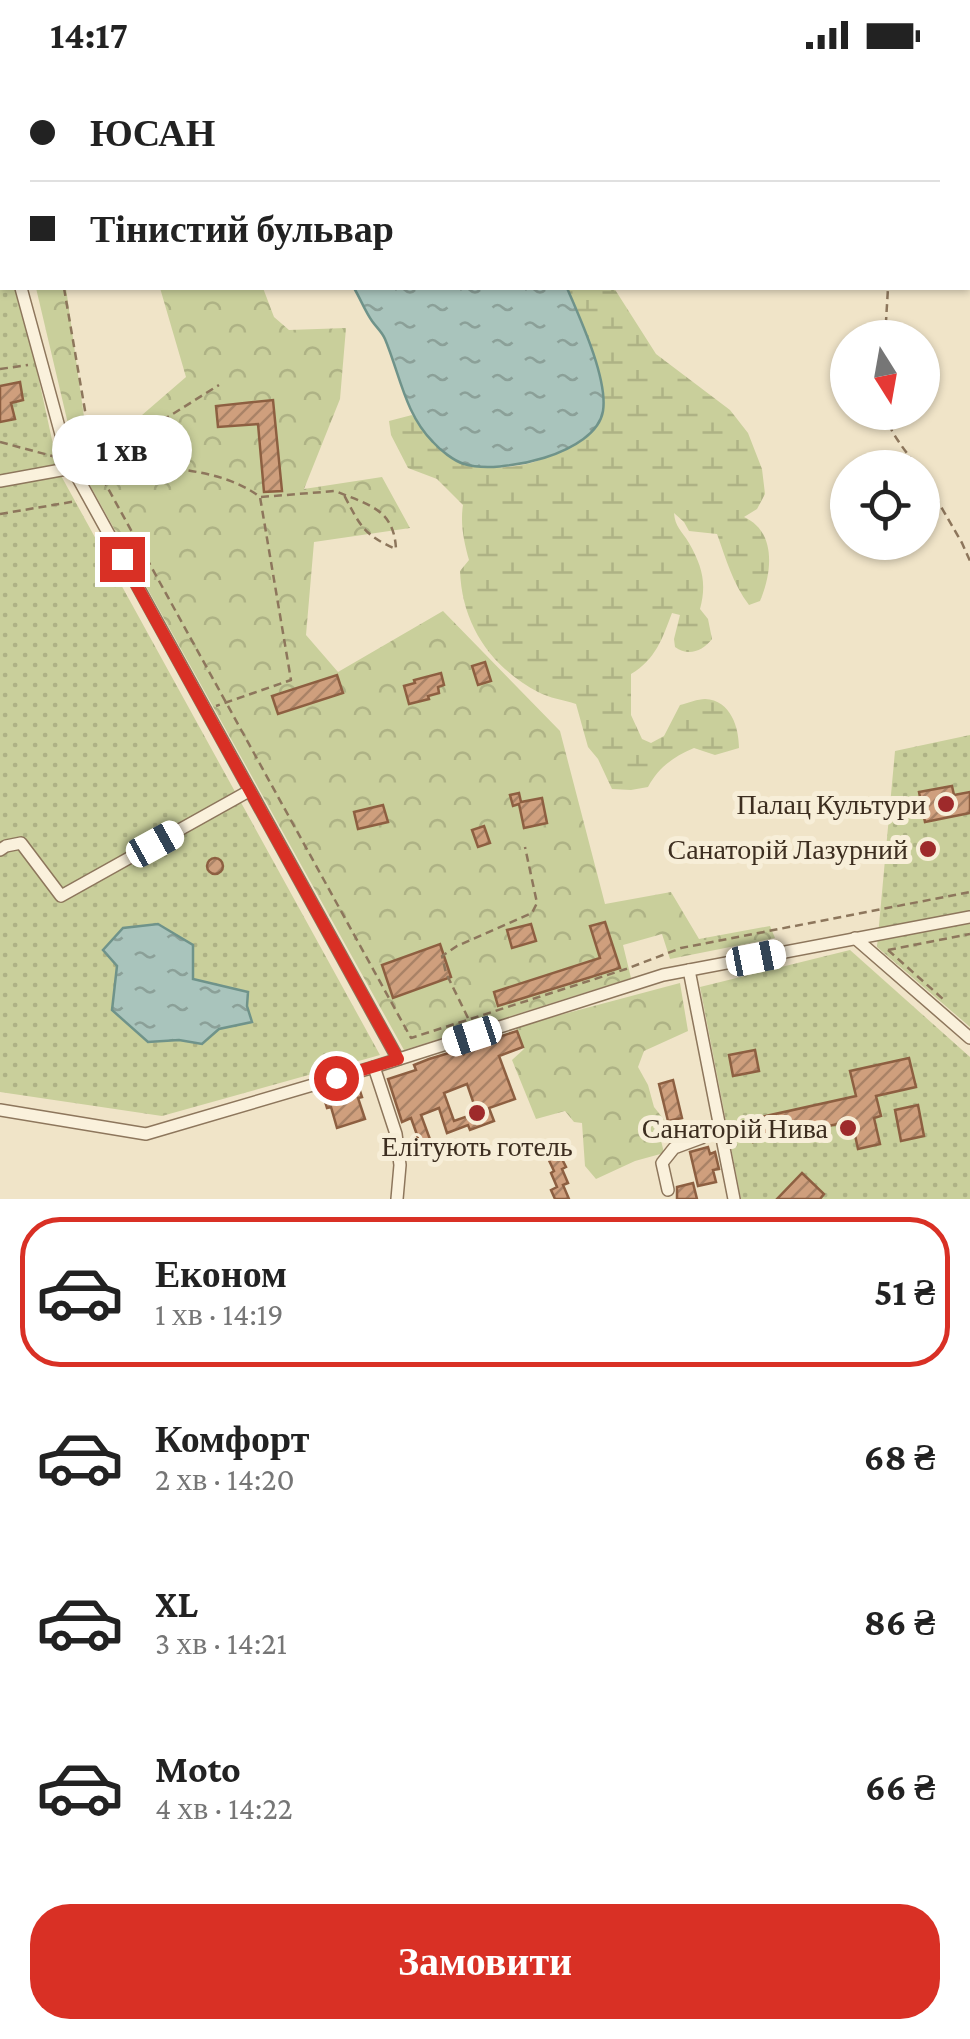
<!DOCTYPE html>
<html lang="uk">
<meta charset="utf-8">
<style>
:root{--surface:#fff;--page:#f6f6f6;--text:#222;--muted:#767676;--line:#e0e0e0;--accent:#d93025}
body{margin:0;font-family:"Crimson Pro",serif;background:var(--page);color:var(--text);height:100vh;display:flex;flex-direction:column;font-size:38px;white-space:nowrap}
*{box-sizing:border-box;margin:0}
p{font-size:32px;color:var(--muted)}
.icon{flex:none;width:55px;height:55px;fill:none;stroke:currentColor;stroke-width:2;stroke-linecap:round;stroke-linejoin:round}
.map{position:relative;height:1129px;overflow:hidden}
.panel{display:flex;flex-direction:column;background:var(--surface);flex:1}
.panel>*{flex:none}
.hud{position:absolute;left:0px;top:0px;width:970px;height:220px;box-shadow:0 2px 8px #0004;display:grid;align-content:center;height:220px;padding:0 30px;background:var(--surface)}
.needle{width:65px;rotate:169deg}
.tools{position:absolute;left:830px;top:250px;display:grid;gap:20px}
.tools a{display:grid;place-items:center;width:110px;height:110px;border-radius:50%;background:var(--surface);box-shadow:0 2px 8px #0004;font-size:50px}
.end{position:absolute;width:45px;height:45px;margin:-22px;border:12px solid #d93025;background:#fff;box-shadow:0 0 0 5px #fff}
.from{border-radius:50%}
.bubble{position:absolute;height:70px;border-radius:35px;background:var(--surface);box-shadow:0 2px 8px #0004;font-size:32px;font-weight:700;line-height:70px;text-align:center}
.car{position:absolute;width:30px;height:60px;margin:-30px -15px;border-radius:12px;box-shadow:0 0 8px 2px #0007;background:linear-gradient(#fff 24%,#345 0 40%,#fff 0 76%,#345 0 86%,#fff 0)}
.hud b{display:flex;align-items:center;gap:35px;height:95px;font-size:38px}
.hud b+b{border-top:2px solid var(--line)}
.hud i{width:25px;height:25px;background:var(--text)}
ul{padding:18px 0 0;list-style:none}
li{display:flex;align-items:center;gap:30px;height:150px;margin:0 20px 15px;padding:0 10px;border:5px solid transparent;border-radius:40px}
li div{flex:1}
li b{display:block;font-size:38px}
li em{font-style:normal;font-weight:700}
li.selected{border-color:var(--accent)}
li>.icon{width:90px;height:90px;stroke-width:1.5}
.action{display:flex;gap:20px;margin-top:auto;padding:20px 30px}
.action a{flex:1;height:115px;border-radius:40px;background:var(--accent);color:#fff;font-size:40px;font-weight:700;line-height:115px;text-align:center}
.status{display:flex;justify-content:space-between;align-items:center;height:70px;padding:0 50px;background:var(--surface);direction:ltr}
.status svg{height:28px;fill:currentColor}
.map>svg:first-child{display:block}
.forest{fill:url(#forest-crowns)}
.wetland{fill:url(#wetland-marsh)}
.park{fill:url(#park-dots)}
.water{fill:url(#water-ripples);stroke:#6f938a;stroke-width:2.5}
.building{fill:url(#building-hatch);stroke:#8d5f41;stroke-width:2.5;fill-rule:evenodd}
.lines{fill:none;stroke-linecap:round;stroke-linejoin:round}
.minor-casing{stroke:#8d765c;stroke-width:14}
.path{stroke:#8d765c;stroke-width:2.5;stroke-dasharray:8 5;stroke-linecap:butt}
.minor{stroke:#faf1dc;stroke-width:11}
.route{stroke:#d93025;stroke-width:12}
.poi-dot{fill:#9e2a2b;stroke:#f7eed8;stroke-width:4}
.labels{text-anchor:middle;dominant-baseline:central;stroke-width:10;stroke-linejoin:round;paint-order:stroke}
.poi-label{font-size:28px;fill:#3d2e20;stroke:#f7eed8;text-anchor:end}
</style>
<div class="status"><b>14:17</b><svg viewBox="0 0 49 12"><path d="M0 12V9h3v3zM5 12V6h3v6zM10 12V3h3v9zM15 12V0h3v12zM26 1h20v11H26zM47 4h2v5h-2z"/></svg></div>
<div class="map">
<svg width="970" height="1129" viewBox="0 0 970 1129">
<defs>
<pattern id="forest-crowns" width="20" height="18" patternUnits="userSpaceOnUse" patternTransform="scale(2.5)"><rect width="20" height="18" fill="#c9cf9b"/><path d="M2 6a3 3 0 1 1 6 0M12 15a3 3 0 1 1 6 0" fill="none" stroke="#aeb285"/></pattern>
<pattern id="wetland-marsh" width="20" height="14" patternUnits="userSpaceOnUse" patternTransform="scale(2.5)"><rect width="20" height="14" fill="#c9cf9b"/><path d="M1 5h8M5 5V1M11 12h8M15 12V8" fill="none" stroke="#aeb285"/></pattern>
<pattern id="park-dots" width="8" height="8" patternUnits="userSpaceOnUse" patternTransform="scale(2.5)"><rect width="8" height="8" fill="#c9cf9b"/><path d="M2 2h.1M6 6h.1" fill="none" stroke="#aeb285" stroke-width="1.8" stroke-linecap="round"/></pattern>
<pattern id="water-ripples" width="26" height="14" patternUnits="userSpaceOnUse" patternTransform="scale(2.5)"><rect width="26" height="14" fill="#a9c4bc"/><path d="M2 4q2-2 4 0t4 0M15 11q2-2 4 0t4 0" fill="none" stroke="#8ba098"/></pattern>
<pattern id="building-hatch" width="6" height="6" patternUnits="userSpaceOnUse" patternTransform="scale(2.5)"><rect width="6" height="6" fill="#cf9f7d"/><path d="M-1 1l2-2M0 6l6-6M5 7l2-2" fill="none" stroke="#a98266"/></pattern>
</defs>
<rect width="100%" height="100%" fill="#f0e4c8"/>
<g class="forest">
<polygon points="36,218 66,218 90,390 186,307 160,218 263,218 274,247 289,260 346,258 340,329 304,419 382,407 410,458 314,472 306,565 338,602 443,541 560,661 605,834 671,822 699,869 770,856 775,868 670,889 662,864 623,875 631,908 404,980 77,392"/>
<polygon points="680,913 688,961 644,981 638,997 648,1015 654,1037 670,1057 660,1066 664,1083 635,1091 596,1109 585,1096 582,1053 574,1052 565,1041 536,1049 512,990 524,979 515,957"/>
</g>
<path class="wetland" d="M567,218H614L656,284L730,340L748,363L762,399L765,424L757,439L744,447C777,462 772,503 760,531L749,535C733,514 726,489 717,464L689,461L684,452L674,443C675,457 682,461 689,473C702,496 707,513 700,539L708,549L712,569C703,581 688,587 675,577L674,569L680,545L672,543C662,569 656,589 631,604V645L642,669L651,673L664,666L680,635C688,633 698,629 705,629C731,630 739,658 739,678L715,685L694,678C673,687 659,697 648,717L631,720L612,719L598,689L588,677L576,634C564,630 549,628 538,622C491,597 462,555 460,501L469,490C464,472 460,454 463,435L437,409L408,398L391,365L389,351L412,345C425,363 440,384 461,393C479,401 519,398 537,391C556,384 599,363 603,343C608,320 577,242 567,218Z"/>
<g class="park">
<polygon points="0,112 2,127 2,218 19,218 59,402 380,985 162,1046 0,1022"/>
<polygon points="970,665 970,957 877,877 895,681"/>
<polygon points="850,880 970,987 970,1129 741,1129 700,917"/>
</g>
<g class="water">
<polygon points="293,0 475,0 476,2 289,2"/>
<path d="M354,218H567C580,248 608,309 603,341C596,384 500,405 464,394C454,391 440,380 433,372C405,344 400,305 385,269C382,262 377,258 372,251C365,241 360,228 354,218Z"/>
<polygon points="158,854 193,875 193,909 248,922 247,936 252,952 219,959 202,974 179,970 148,972 112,940 117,896 103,880 123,858"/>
</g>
<g class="building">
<polygon points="20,312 23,330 11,333 15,349 0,352 0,316"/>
<polygon points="273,330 282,421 264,422 258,354 218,357 216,336"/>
<polygon points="485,592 491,611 478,615 472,596"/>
<polygon points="441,603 444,615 438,617 439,623 428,626 429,629 409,634 404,616 415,613 414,610"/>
<polygon points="337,605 343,623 278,644 272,626"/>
<polygon points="952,716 954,725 970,722 970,743 925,752 919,722"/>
<polygon points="519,723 521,732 542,728 547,753 524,758 519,734 513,736 510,725"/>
<polygon points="383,735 388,752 358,759 354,742"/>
<polygon points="484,756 490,773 478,777 472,760"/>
<circle cx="215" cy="796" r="8"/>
<polygon points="605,852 620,898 498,936 494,922 600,888 590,856"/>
<polygon points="531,854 536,871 512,878 507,860"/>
<polygon points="440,874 451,907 393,928 382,895"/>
<path d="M517,961L523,977L499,986L515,1029L489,1038L494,1051L470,1060L468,1055L447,1063L439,1038L421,1045L431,1072L421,1076L411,1048L402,1052L388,1009L416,1000L414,995L429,989L462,979L464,984L471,976ZM467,1014L477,1043L454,1051L444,1023Z"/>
<polygon points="755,980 759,1001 733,1006 729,985"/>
<polygon points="909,988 916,1017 876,1026 881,1046 874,1048 880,1074 858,1079 852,1051 753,1072 748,1050 856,1026 850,1001"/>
<polygon points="673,1010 682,1048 668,1051 659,1014"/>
<polygon points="359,1018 362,1027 358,1028 365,1049 337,1058 331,1037 327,1038 324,1028"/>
<polygon points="918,1035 924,1066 901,1071 895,1040"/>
<polygon points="708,1077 710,1084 715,1082 719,1099 713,1100 716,1112 698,1116 690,1082"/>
<polygon points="558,1081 566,1097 562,1099 568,1113 563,1115 569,1129 555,1129 551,1120 557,1117 551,1103 554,1101 547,1086"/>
<polygon points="802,1103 824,1124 820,1129 777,1129"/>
<polygon points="693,1113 697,1129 677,1129 677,1117"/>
</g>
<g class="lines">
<g class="minor-casing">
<g id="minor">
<polyline points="236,2 237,0"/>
<polyline points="0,74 2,71"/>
<polyline points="0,91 2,107"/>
<polyline points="0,182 2,182"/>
<polyline points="21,218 68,390 398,989"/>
<polyline points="0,411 72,398"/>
<polyline points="0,780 6,776 21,773 61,826 249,721"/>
<polyline points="855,868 970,968"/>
<polyline points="689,900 734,1129"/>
<polyline points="374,997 396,1064 400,1095 397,1129"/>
<polyline points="0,1040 146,1064 374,997 663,905 970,847"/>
<polyline points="668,1120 662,1093 674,1078 701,1068 719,1053"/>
</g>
</g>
<g class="path">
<polyline points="896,0 896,2"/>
<polyline points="64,218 94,393 411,968 626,899 681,878 970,822"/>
<polyline points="885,268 888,218"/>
<polyline points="0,299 28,295"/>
<path d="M884,342C890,363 905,380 918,398"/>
<polyline points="0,372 56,387"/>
<polyline points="96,392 219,315"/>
<path d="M85,395L94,393C147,398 217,394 260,427L291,610L216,636"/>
<polyline points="922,404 962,473 970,491"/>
<path d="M261,427L335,421C369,435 394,439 396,479C363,465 360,455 344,425"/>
<polyline points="0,444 77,431"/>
<polyline points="888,880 943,929"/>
<polyline points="888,880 970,864"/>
<polyline points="468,948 446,903 442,886 457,876 532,843 537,833 525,777"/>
</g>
<use href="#minor" class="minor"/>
</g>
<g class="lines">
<polyline class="route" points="122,489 398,989 336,1008"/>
</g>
<g class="poi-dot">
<circle cx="946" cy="734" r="10"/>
<circle cx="928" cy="779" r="10"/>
<circle cx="477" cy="1043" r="10"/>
<circle cx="848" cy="1058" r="10"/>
</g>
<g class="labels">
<g class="poi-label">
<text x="926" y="734">Палац Культури</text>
<text x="908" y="779">Санаторій Лазурний</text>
<text x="828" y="1058">Санаторій Нива</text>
<text x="477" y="1076" text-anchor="middle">Елітують готель</text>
</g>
</g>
</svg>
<div class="tools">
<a><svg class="needle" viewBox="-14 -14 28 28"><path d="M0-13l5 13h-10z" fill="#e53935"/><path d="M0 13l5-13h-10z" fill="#767676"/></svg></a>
<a><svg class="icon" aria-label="locate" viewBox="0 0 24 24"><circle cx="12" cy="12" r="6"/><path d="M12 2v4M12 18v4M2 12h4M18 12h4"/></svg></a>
</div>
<i class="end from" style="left:336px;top:1008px"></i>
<i class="end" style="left:122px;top:489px"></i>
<div class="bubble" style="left:52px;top:345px;width:140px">1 хв</div>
<i class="car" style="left:155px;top:774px;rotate:61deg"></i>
<i class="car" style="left:756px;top:888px;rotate:79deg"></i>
<i class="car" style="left:472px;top:966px;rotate:252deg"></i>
<div class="hud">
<b><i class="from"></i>ЮСАН</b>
<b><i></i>Тінистий бульвар</b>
</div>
</div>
<section class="panel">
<ul>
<li class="selected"><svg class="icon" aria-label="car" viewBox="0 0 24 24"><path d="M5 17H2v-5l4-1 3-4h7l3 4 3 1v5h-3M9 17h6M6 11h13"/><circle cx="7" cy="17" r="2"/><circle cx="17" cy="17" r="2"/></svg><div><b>Економ</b><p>1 хв · 14:19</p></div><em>51 ₴</em></li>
<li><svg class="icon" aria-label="car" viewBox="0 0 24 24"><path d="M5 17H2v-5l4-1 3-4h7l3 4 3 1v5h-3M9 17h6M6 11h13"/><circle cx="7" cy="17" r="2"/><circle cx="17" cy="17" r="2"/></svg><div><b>Комфорт</b><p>2 хв · 14:20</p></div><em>68 ₴</em></li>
<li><svg class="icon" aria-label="car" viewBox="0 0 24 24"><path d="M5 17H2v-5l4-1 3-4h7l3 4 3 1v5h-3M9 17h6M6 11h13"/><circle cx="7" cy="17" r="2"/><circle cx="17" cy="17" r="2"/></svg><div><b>XL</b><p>3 хв · 14:21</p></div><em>86 ₴</em></li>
<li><svg class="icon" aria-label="car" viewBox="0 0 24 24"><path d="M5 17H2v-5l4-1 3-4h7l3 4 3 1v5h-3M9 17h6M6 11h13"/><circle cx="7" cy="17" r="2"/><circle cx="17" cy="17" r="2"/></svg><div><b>Moto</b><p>4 хв · 14:22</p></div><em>66 ₴</em></li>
</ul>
<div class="action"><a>Замовити</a></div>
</section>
